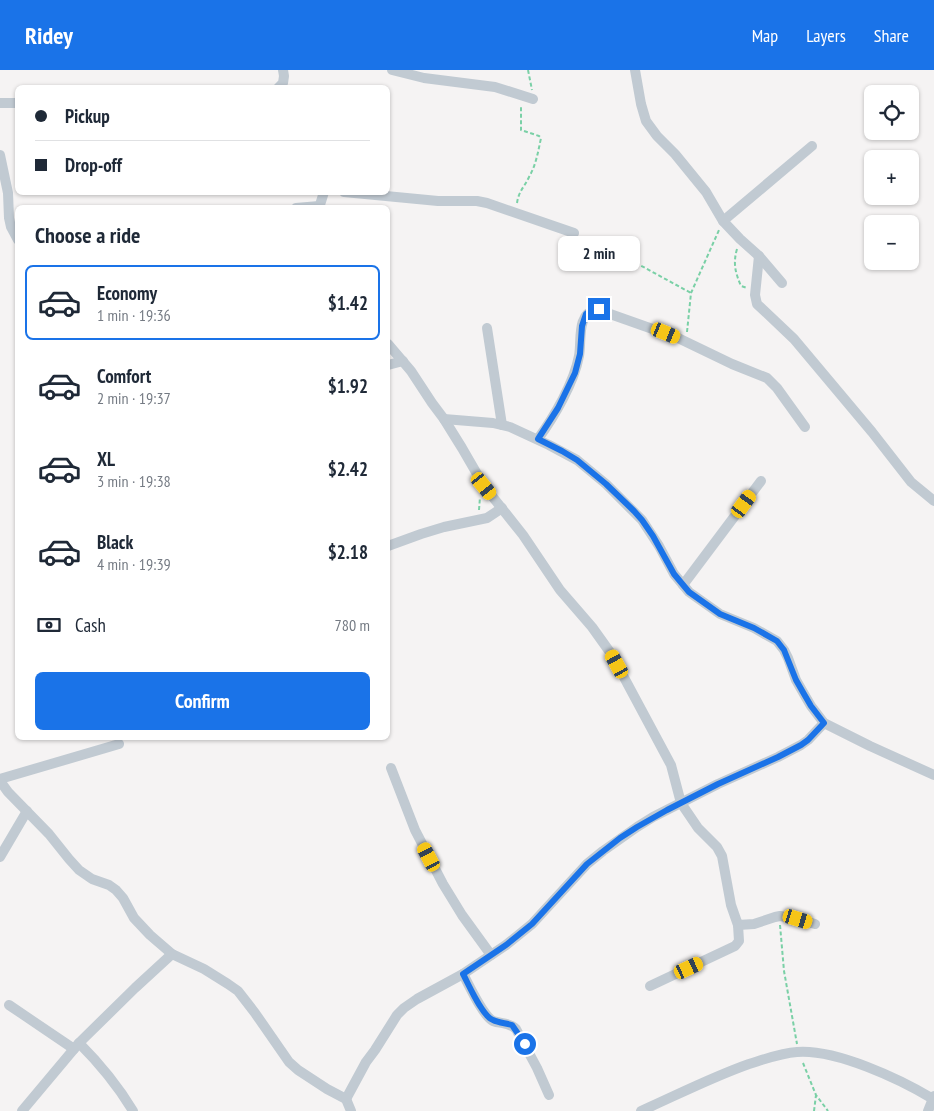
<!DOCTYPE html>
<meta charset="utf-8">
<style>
:root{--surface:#fff;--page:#f2f2f3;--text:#1f2937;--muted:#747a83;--line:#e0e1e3;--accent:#1a73e8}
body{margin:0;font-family:"PT Sans Narrow",sans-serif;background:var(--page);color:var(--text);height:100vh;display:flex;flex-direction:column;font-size:19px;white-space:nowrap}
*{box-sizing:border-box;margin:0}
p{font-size:16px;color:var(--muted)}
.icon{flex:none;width:28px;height:28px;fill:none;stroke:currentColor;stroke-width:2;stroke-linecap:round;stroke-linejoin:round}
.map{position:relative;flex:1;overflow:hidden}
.details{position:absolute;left:15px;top:135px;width:375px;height:535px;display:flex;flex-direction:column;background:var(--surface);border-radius:8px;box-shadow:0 1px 4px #0004}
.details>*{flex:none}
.hud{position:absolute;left:15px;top:15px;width:375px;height:110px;border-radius:8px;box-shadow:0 1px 4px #0004;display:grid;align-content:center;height:110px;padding:0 20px;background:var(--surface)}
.fabs{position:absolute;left:864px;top:15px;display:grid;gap:10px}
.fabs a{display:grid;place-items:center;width:55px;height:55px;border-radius:8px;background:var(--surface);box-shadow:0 1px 4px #0004;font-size:25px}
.end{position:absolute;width:22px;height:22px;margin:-11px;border:6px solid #1a73e8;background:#fff;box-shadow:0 0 0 2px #fff}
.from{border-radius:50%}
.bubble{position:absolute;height:35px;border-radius:8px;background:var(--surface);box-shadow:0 1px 4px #0004;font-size:16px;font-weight:600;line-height:35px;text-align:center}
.car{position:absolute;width:15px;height:30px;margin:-15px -8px;border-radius:6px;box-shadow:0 0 4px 1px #0007;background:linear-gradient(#f5c518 24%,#345 0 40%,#f5c518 0 76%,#345 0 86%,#f5c518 0)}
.hud b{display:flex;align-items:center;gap:18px;height:48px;font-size:19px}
.hud b+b{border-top:1px solid var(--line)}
.hud i{width:12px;height:12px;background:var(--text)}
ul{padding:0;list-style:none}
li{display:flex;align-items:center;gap:15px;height:75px;margin:0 10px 8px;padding:0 10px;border:2px solid transparent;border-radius:8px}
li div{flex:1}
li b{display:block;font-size:19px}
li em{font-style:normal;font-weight:600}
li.current{border-color:var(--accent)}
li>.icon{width:45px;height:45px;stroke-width:1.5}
h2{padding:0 20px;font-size:22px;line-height:60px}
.pay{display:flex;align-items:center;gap:12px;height:55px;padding:0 20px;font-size:19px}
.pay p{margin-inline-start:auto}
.action{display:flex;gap:10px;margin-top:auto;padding:10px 20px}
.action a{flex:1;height:58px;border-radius:8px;background:var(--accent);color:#fff;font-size:20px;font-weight:600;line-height:58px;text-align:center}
header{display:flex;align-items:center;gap:30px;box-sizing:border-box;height:70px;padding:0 25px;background:var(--accent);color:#fff}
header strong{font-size:24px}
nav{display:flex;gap:28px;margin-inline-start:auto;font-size:18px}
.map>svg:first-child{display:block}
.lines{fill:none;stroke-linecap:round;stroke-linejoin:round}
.path{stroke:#7ad0a6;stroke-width:2;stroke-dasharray:4 2.5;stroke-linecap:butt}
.minor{stroke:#c1cad2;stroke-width:10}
.route{stroke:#1a73e8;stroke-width:6}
</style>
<header>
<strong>Ridey</strong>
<nav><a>Map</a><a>Layers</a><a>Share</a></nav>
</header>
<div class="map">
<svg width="934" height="1041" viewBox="0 0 934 1041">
<rect width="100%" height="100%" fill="#f5f3f3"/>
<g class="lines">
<g class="path">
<polyline points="528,0 532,20"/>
<path d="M517,133C519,120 524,118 529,107C536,95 538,82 541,68L539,66L521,60V37L522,36"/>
<polyline points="583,167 616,182 691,223"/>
<path d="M737,179C733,193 735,202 741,216L747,218"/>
<polyline points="687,262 691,223 719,160"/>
<polyline points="479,440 480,427"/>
<polyline points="780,855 784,901 797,974"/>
<polyline points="803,993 816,1025 828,1041"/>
<polyline points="814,1041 816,1025"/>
</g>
<g class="minor">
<polyline points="392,0 424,8 495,17 533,29"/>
<polyline points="635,0 641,34 646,51 657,66 675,84 706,122 723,151"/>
<polyline points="278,18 283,13 284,6 283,0"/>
<polyline points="0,33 18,33"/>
<polyline points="0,85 8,123 9,148 11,157 18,170"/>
<polyline points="344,122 438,131 477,131 487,133 574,163"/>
<polyline points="296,138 319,136"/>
<polyline points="319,138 324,122"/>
<polyline points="759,186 755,225 757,234 794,269 872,362 911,412 934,431"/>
<polyline points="782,213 759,186 740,169 723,151 812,76"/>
<polyline points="487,258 502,355"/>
<polyline points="388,274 411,301 432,333 444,349 462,378 484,416 523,465 560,520 592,557 612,585 671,695 681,733 698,758 717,777 722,786 731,835 738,855 754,854 775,847 780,846 798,849 815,854"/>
<polyline points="388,295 403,291"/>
<polyline points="444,349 493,353 510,357 549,375 577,390 606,414 642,450 659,476 674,504 689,522 720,544 754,558 777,571 784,580 788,588 796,610 804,624 811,636 824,653 870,676 934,705"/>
<path d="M538,369C554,347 574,313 579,286C582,271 576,244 596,239L678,268L732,294L767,308L777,318L805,357"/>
<polyline points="388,476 421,464 444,457 487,448 502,438"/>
<polyline points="683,515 761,411"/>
<polyline points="391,698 415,760 443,814 462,845 491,885"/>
<polyline points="0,709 119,674"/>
<polyline points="0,711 8,722 49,764 69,789 79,800 92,809 109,815 116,820 123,828 134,848 150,865 172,884 204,899 228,914 238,921 255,943 289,992 298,1000 327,1019 346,1029 351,1041"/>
<polyline points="0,787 27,741"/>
<path d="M463,904C469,915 483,946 493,951C501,954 509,952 516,959L537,998L549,1025"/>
<polyline points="650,916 735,876 739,871 738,855"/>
<polyline points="9,935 74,979"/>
<path d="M79,973C100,994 118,1016 133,1041"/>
<polyline points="346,1029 366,992 375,980 397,945 404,938 417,929 463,904 506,875 532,854 587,794 603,781 637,757 653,747 718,714 778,687 801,675 808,670 824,653"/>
<polyline points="22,1041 79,973 135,918 172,884"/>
<path d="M641,1041C677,1025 712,1007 749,994C765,989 781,983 797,982C836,979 900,1009 933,1029"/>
<polyline points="928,1041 934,1026"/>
</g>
</g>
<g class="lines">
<path class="route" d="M525,974L512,955C506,953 499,953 493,950C482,946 469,915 463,904L506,875L532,854L587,794L620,768L637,757L667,740L718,714L778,687L801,675L808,670L824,653L811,636L804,624L796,610L784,580L777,571L754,558L720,544L689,522L674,504L653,466L642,450L634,441L606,414L577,390L562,381L538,369L558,338L575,303L580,284L582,256L586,244L593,239H599"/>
</g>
</svg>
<div class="fabs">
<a><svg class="icon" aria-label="locate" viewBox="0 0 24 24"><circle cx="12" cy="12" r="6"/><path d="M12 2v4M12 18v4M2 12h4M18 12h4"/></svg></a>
<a>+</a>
<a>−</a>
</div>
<i class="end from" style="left:525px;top:974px"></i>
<i class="end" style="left:599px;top:239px"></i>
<div class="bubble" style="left:558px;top:166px;width:82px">2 min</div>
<i class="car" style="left:666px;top:263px;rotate:112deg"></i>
<i class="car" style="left:484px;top:416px;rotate:141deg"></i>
<i class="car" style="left:744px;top:434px;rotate:36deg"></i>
<i class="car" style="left:617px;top:594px;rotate:331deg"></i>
<i class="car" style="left:429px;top:787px;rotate:332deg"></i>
<i class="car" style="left:798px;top:849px;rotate:107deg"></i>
<i class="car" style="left:689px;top:898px;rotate:65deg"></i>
<div class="hud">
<b><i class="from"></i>Pickup</b>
<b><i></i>Drop-off</b>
</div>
<section class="details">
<h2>Choose a ride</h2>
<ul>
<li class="current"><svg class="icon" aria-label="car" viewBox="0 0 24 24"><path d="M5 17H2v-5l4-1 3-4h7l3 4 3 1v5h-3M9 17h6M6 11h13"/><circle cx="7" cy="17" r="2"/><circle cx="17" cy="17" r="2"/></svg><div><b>Economy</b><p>1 min · 19:36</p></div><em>$1.42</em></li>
<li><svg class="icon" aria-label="car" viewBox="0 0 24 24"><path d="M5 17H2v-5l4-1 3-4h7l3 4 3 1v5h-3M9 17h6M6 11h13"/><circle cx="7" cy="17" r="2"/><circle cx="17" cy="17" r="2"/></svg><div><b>Comfort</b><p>2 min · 19:37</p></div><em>$1.92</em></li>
<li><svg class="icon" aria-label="car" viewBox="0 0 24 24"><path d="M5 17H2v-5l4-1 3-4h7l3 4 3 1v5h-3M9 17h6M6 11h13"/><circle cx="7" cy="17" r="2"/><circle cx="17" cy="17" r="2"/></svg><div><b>XL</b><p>3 min · 19:38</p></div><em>$2.42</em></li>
<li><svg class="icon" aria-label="car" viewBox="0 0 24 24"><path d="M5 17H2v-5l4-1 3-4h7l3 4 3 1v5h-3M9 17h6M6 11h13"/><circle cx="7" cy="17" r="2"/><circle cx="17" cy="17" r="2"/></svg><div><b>Black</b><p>4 min · 19:39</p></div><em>$2.18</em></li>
</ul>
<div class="pay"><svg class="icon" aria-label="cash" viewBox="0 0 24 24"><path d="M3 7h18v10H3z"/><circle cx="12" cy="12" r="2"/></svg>Cash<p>780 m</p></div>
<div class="action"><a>Confirm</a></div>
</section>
</div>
